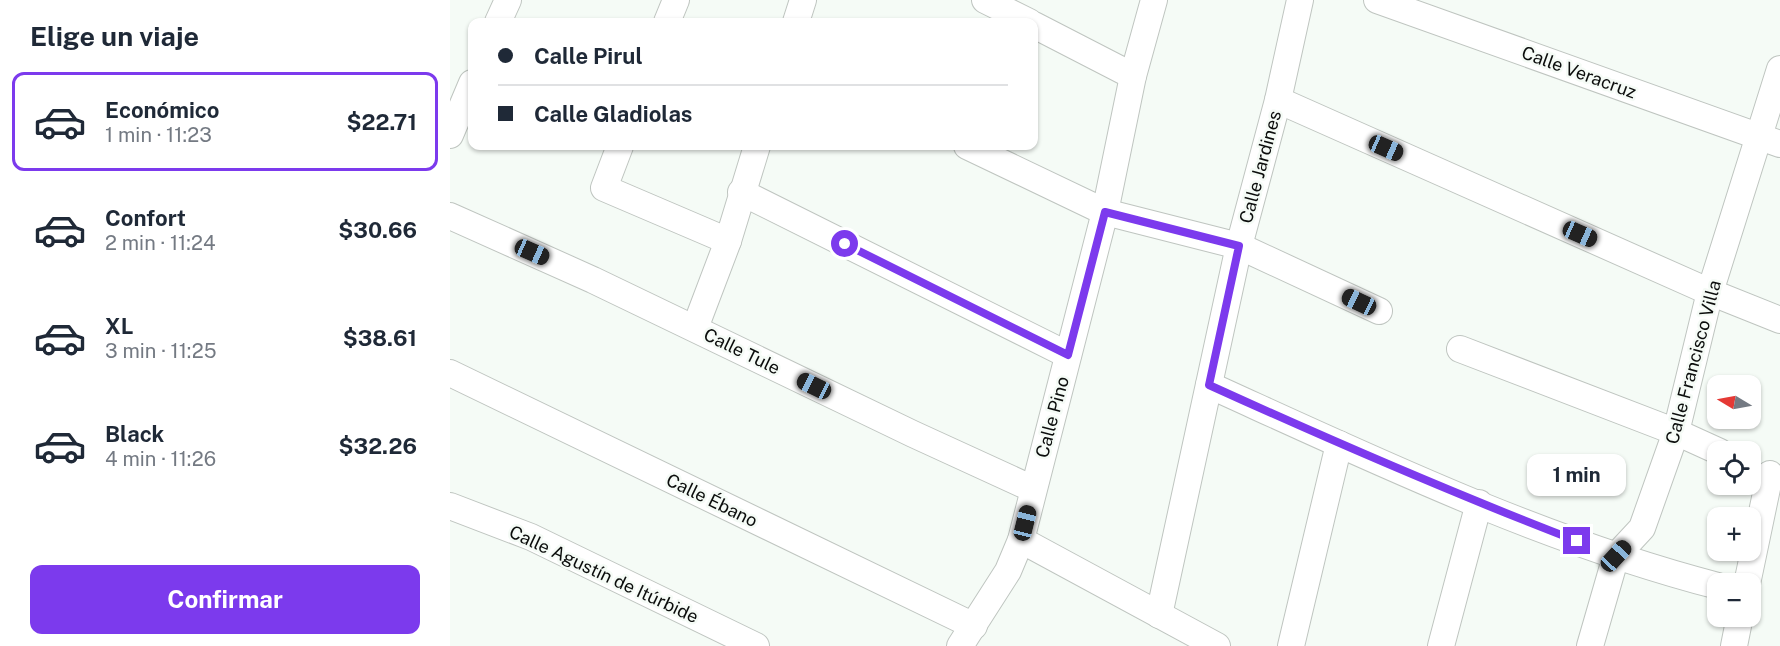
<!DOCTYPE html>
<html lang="es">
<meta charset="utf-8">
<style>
:root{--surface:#fff;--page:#f6f6f7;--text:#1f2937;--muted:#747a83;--line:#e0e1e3;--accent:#7c3aed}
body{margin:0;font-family:"Public Sans",sans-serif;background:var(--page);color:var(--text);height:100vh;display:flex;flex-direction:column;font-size:22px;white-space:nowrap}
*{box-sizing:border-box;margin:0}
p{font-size:20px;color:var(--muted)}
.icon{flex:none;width:33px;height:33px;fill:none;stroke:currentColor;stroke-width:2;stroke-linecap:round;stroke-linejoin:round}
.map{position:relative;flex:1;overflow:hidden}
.drawer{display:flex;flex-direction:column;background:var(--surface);width:450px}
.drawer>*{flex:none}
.hud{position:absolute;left:18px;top:18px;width:570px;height:132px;border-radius:12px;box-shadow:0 2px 4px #0004;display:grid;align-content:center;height:132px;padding:0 30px;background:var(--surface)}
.needle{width:39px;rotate:280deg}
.buttons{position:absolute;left:1257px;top:375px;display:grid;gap:12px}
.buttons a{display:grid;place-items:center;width:54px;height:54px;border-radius:12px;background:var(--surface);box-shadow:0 2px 4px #0004;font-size:30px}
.end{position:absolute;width:27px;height:27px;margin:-14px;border:8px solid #7c3aed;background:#fff;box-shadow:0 0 0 3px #fff}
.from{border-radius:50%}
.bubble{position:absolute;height:42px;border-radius:12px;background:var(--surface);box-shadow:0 2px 4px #0004;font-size:20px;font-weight:700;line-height:42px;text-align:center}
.car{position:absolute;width:18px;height:36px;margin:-18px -9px;border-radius:8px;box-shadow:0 0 4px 2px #0007;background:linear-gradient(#222 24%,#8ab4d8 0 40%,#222 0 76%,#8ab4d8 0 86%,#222 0)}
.hud b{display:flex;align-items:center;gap:21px;height:57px;font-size:22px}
.hud b+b{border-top:2px solid var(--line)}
.hud i{width:15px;height:15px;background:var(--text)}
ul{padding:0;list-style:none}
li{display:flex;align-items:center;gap:18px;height:99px;margin:0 12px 9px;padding:0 18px;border:3px solid transparent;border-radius:12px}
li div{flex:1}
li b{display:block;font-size:22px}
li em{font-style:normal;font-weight:700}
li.active{border-color:var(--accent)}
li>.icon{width:54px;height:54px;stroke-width:1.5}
h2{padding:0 30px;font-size:27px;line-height:72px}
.action{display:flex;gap:12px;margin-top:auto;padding:12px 30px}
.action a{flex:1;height:69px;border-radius:12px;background:var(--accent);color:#fff;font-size:24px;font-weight:700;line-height:69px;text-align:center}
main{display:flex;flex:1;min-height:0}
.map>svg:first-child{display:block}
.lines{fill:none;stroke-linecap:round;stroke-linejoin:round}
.street-casing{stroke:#bfc5c0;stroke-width:28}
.street{stroke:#fff;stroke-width:26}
.route{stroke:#7c3aed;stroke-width:8}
.labels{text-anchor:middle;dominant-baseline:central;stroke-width:5;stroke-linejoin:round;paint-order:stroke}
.street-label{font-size:18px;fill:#0b0d0c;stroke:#f5fbf6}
</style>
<main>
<section class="drawer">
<h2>Elige un viaje</h2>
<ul>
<li class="active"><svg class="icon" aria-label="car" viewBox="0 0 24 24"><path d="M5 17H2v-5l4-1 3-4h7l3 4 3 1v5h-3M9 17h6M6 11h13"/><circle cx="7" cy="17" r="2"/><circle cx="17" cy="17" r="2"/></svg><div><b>Económico</b><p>1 min · 11:23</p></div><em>$22.71</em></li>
<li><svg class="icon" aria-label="car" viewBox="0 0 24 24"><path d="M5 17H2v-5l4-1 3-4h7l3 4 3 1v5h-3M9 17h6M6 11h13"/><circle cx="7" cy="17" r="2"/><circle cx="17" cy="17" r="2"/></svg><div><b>Confort</b><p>2 min · 11:24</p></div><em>$30.66</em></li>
<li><svg class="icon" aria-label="car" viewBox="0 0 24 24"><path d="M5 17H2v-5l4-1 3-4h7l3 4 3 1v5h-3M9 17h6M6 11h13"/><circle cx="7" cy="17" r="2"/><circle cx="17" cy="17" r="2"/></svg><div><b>XL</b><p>3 min · 11:25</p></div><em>$38.61</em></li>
<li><svg class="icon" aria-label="car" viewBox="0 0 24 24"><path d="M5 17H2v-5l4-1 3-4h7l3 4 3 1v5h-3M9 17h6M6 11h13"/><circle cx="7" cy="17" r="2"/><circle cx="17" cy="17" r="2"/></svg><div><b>Black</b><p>4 min · 11:26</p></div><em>$32.26</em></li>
</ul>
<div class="action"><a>Confirmar</a></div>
</section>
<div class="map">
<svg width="1330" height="646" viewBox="0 0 1330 646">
<rect width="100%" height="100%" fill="#f5fbf6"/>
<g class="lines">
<g class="street-casing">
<g id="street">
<polyline points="535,0 579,22"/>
<polyline points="927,0 1330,144"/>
<polyline points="48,22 58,0"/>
<polyline points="217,22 226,0"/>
<polyline points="346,22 353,0"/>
<polyline points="584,25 683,76"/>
<polyline points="828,100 1260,292 1330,320"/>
<polyline points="0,135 22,83"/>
<polyline points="170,146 154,188 278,241"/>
<polyline points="517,146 655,212 789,246 929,311"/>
<polyline points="291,192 618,355"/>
<polyline points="0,216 143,280 463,434 583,489"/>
<polyline points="245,328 278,241 307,146"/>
<polyline points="1010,349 1226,432 1270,452"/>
<polyline points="0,373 524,626"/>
<path d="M759,385C924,460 1091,540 1268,586"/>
<polyline points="0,506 81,537 306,646"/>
<polyline points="571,540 767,646"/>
<polyline points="1297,584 1320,474"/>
<polyline points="709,615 789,246 828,100 850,0"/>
<polyline points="510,646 558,571 571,540 655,212 683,76 704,0"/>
<polyline points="841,646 889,444"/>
<polyline points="991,646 1029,503"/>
<polyline points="1140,646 1166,556 1192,528 1226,432 1260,292 1330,69"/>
<polyline points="1284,646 1290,616"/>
</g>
</g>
<use href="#street" class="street"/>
</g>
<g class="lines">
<path class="route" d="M395,244L618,355L655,212L789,246L759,385C880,440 1002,493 1127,541"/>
</g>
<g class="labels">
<g class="street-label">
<text transform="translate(1129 72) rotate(20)">Calle Veracruz</text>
<text transform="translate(810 167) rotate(-75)">Calle Jardines</text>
<text transform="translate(292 351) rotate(26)">Calle Tule</text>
<text transform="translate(1243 362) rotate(-75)">Calle Francisco Villa</text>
<text transform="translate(602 417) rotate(-75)">Calle Pino</text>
<text transform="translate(262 500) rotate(26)">Calle Ébano</text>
<text transform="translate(154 574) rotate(25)">Calle Agustín de Itúrbide</text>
</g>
</g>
</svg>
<div class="buttons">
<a><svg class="needle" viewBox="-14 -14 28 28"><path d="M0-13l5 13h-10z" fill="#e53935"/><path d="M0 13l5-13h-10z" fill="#747a83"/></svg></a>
<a><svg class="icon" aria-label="locate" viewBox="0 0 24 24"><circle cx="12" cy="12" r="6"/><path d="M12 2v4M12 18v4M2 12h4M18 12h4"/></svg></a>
<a>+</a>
<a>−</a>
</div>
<i class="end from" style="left:395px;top:244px"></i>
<i class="end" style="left:1127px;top:541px"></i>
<div class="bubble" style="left:1077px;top:454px;width:99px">1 min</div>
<i class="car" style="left:936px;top:148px;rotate:114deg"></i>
<i class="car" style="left:1130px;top:234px;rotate:114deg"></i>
<i class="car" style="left:82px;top:252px;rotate:114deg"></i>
<i class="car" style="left:909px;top:302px;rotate:295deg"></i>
<i class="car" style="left:364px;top:386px;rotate:296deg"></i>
<i class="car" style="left:575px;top:523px;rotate:14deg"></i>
<i class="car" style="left:1166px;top:556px;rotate:43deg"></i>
<div class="hud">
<b><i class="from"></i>Calle Pirul</b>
<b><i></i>Calle Gladiolas</b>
</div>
</div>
</main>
